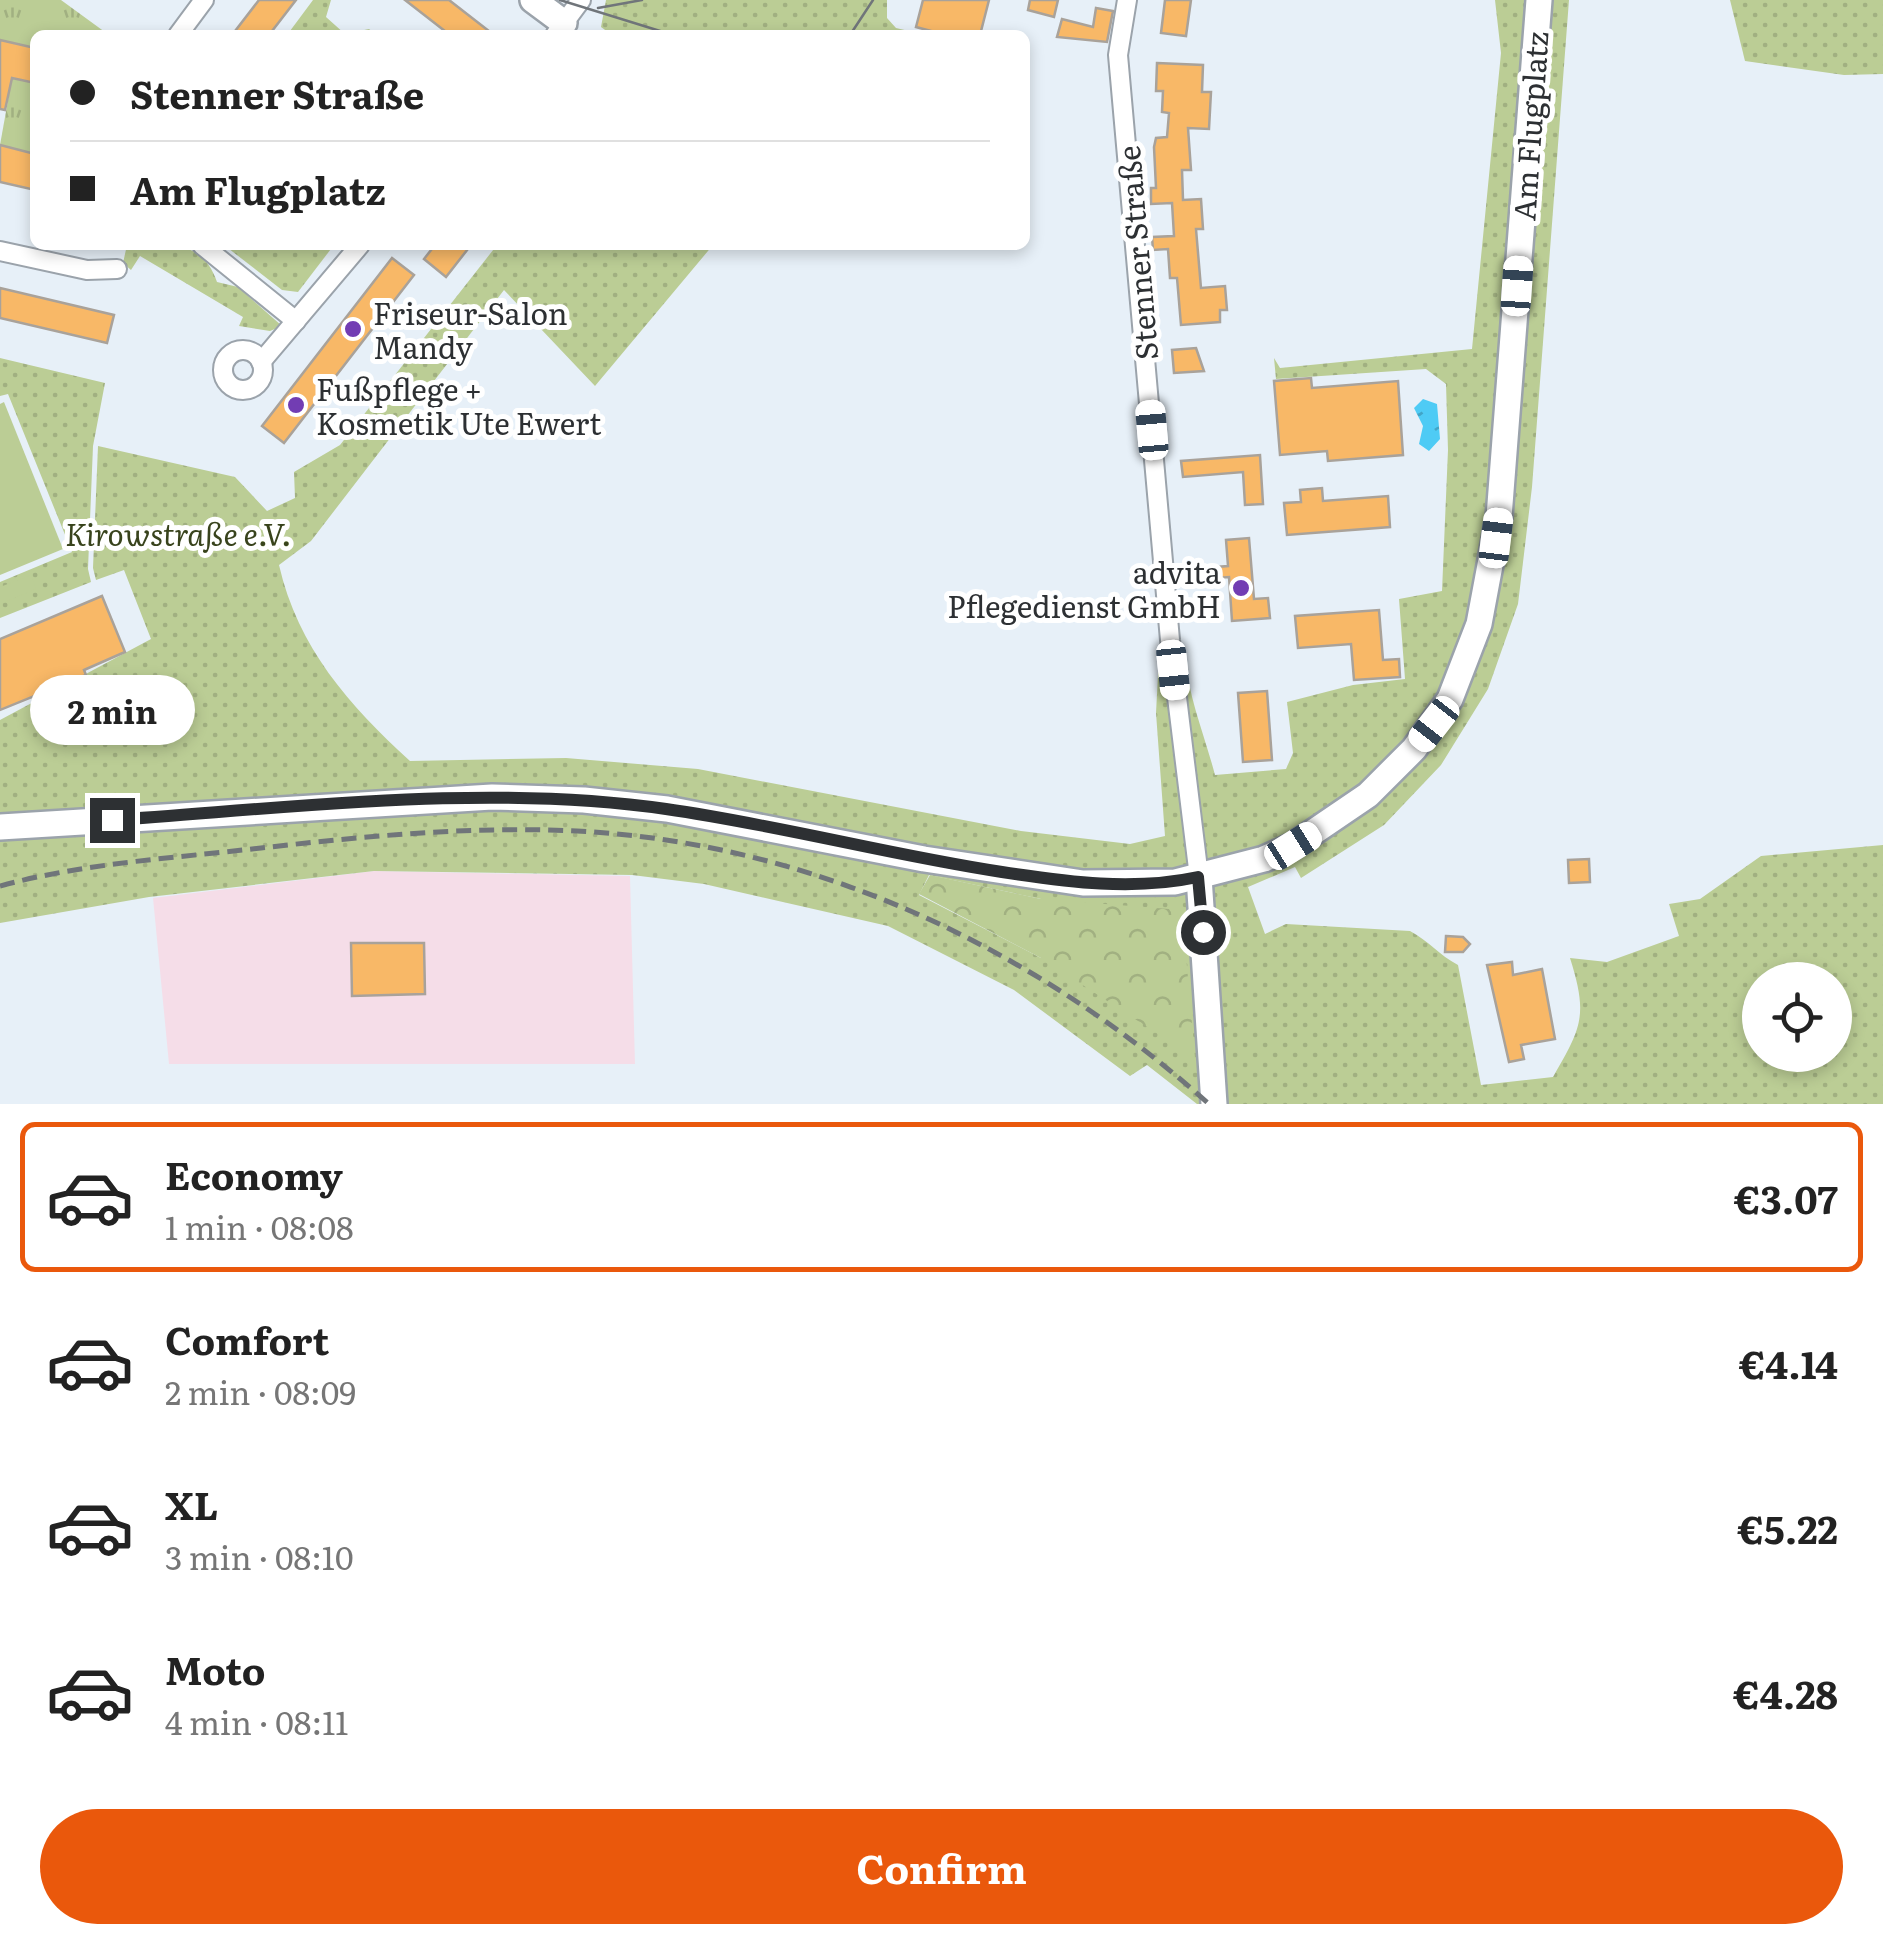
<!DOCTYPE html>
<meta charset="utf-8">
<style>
:root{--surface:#fff;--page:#f2f2f2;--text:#222;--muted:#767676;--line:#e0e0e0;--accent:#ea580c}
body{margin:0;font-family:Literata,serif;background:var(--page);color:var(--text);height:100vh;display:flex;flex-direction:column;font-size:38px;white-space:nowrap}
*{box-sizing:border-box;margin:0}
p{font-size:32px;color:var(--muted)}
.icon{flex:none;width:55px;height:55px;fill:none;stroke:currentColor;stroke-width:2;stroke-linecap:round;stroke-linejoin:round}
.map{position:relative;height:1104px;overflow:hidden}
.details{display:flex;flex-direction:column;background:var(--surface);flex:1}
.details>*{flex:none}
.guide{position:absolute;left:30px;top:30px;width:1000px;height:220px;border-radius:15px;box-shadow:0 5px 15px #0003;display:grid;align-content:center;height:220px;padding:0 40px;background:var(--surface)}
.tools{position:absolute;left:1742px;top:962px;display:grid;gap:20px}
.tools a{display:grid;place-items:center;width:110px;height:110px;border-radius:50%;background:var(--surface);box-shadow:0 5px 15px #0003;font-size:50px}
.end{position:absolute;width:45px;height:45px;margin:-22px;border:12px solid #2d3033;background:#fff;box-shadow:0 0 0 5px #fff}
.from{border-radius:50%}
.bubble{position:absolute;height:70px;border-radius:35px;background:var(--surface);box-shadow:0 5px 15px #0003;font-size:32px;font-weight:700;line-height:70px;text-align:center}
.car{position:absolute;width:30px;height:60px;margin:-30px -15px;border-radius:12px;box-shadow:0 0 8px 2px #0007;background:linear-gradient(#fff 24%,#345 0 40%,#fff 0 76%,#345 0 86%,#fff 0)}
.guide b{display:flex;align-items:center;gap:35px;height:95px;font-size:38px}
.guide b+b{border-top:2px solid var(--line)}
.guide i{width:25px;height:25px;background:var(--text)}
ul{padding:18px 0 0;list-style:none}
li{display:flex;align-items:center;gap:30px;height:150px;margin:0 20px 15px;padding:0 20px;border:5px solid transparent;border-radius:15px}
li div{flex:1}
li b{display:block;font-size:38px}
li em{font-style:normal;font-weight:700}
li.active{border-color:var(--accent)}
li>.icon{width:90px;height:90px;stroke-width:1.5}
.primary-button{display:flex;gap:20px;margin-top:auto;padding:20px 40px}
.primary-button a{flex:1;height:115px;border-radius:60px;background:var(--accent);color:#fff;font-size:40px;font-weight:700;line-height:115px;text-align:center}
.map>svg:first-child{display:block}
.commercial{fill:#f5dde8}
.grass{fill:url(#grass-dots);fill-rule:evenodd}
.forest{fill:url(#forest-crowns)}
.park{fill:url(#park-tufts)}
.pitch{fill:#bbcd95}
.water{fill:url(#water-ripples)}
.building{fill:#f8b867;stroke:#a9a29a;stroke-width:2.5}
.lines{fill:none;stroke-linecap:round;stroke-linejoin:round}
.street-casing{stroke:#9ba3ab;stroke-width:22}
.secondary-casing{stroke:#9ba3ab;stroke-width:30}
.street{stroke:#fff;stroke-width:18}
.secondary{stroke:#fff;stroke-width:25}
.tram{stroke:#70757a;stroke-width:2.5}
.rail{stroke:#70757a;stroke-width:5;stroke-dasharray:15 8;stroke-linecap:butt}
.route{stroke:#2d3033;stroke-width:12}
.poi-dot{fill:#723db3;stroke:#fff;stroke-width:4}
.labels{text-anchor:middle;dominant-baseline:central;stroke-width:10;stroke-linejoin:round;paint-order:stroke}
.street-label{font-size:30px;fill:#2d3033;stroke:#fff}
.poi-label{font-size:30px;fill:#2d3033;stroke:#fff;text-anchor:start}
.park-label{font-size:30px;font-style:italic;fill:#38431c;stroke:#fff}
</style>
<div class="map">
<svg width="1883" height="1104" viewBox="0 0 1883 1104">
<defs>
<pattern id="grass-dots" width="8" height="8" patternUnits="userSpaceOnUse" patternTransform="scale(2.5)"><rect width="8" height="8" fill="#bbcd95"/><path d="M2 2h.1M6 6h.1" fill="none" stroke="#a1b081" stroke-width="1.8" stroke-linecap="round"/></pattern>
<pattern id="forest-crowns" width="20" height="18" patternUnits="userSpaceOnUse" patternTransform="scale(2.5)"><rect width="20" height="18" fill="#bbcd95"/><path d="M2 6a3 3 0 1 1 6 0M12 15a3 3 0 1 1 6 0" fill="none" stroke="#a1b081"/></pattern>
<pattern id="park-tufts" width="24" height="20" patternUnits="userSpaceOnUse" patternTransform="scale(2.5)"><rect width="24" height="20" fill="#bbcd95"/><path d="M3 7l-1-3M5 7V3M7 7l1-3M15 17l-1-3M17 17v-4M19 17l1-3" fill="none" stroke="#a1b081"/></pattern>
<pattern id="water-ripples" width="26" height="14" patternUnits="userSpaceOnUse" patternTransform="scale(2.5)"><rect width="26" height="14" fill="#4ecbf5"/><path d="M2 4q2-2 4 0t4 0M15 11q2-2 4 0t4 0" fill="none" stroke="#41a5c7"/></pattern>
</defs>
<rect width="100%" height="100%" fill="#e7f0f8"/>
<polygon class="commercial" points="374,871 630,876 635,1064 169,1064 153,898"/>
<g class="grass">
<polygon points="313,0 331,0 326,17 345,34 369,29 377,35 287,35"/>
<polygon points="606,0 887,0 887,18 896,28 926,35 612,35 601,27"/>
<path d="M1495,0H1569L1532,487L1518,604L1488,689L1441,765L1384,825L1301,878L1295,867L1248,887L1265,934L1286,924L1410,931C1429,941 1439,955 1458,965L1481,1085L1553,1077C1582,1027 1588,1015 1570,958L1607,962L1679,936L1669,904L1700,899L1761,856L1883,845V1104H1197L1147,1065L1130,1076L1014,990L888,926L704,884L632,875L374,871L149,897L0,923V720L151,639L124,570L96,580L93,568L98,446L235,477L267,511L295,498L294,472L340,445L497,245H713L595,386L504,290L311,541L279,565C298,648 349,705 410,761L566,758L698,769L1021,831L1130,844L1165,836L1156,713L1159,656L1185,654C1188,697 1204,733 1215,775L1286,769L1293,753L1287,702L1353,685L1405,679L1399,599L1442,591L1448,450L1446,384L1426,369L1276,379L1274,358L1280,368L1472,349L1501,53ZM929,875L1041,899V958L919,895ZM1760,980H1835V1055H1760Z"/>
<polygon points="1730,0 1883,0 1883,74 1844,75 1745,61"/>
<path d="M127,245C167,245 202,238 217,282L238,287L282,326L270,331L239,326L243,317L140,256L131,270L123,263Z"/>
<polygon points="224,245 334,245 298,292 282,290"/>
<polygon points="0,358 105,383 93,446 88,569 91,582 0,618 0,582 72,552 8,394 0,396"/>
</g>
<polygon class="forest" points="930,875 1041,899 1182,910 1195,1058 1041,958 919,894"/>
<g class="park">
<polygon points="0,0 61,0 109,35 35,35 35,48 0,40"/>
<polygon points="12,78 35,83 35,154 0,145"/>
</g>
<g class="pitch">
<polygon points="4,402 63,549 0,575 0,404"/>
<polygon points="31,575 36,589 0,604 0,587"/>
</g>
<polygon class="water" points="1423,399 1437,404 1440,439 1429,451 1419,444 1423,426 1414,408"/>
<g class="building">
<polygon points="259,0 296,0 269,35 232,35"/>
<polygon points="405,0 449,0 494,35 450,35"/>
<polygon points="923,0 989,0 980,35 946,35 916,27"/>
<polygon points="1030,0 1058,0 1054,17 1028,10"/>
<polygon points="1165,0 1191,0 1186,36 1161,33"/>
<polygon points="1096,8 1113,11 1107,42 1057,37 1062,19 1093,27"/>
<polygon points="0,40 35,48 35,83 12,78 5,110 0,109"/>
<polygon points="1157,63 1203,65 1202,92 1211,92 1209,129 1188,128 1191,170 1182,170 1183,200 1201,199 1203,229 1196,229 1201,288 1225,286 1227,310 1220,310 1220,322 1181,325 1177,278 1170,278 1168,249 1153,250 1152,237 1174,236 1172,203 1151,204 1151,188 1156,188 1154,147 1156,138 1167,137 1169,113 1162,112 1163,91 1156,91"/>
<polygon points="0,145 35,154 35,190 0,182"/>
<polygon points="435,245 471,245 446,277 424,259"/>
<polygon points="392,258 414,275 284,443 262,426"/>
<polygon points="0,288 114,315 107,343 0,318"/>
<polygon points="1196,348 1204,371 1174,373 1172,350"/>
<polygon points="1311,378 1312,388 1398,381 1403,455 1328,461 1327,451 1280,455 1274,381"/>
<polygon points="1260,455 1263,504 1245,505 1243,472 1183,477 1181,461"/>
<polygon points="1322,488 1323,501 1388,496 1390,527 1287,535 1284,503 1301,502 1300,490"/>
<polygon points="1249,538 1254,599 1268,598 1270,618 1232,621 1229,577 1203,579 1202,568 1228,566 1226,540"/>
<polygon points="102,596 125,652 84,670 86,675 0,710 0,639"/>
<polygon points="1379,610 1383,660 1399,659 1400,677 1354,680 1351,644 1298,648 1295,616"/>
<polygon points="1267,691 1272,760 1243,762 1238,693"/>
<polygon points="1589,859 1590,882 1569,883 1568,860"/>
<polygon points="1446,936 1463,937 1470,944 1463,952 1445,952"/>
<polygon points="351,943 424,943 425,994 352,996"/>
<polygon points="1512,962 1513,975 1542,969 1555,1039 1521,1045 1524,1059 1509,1062 1487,965"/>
</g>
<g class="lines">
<g class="street-casing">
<g id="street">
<polyline points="1127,0 1118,55 1170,640 1199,877"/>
<polyline points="178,35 204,0"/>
<polyline points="555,35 581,0"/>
<polyline points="202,245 296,321"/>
<polyline points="0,251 87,270 117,269"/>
<circle cx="243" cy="370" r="20"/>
<polyline points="261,362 360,245"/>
</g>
</g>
<g class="secondary-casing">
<g id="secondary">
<polyline points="533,0 564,23"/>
<polyline points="0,827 492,797 584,800 667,809 924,859 1083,883 1175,882 1264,859 1293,846 1368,795 1414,749 1450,699 1479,624 1499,517 1539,0"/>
<polyline points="1199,877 1214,1104"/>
</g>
</g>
<use href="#street" class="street"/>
<use href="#secondary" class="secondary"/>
<g class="tram">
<polyline points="560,0 673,35"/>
<polyline points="598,8 642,0"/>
<polyline points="850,35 873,0"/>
</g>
<path class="rail" d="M0,886C84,863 175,858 261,848C366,836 471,826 577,831C813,843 1035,948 1209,1104"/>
</g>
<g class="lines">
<path class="route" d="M112,820C291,808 488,783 666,809C779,825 890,855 1002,872C1068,882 1133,891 1198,877L1203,932"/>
</g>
<g class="poi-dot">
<circle cx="353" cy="329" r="10"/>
<circle cx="296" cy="405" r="10"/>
<circle cx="1241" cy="588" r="10"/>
</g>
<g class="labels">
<g class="street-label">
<text transform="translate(1529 126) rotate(-86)">Am Flugplatz</text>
<text transform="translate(1136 253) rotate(-95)">Stenner Straße</text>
</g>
<g class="poi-label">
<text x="373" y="312">Friseur-Salon<tspan x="373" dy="34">Mandy</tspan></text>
<text x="316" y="388">Fußpflege +<tspan x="316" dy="34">Kosmetik Ute Ewert</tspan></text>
<text x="1221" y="571" text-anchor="end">advita<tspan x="1221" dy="34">Pflegedienst GmbH</tspan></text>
</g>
<g class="park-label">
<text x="178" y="533">Kirowstraße e.V.</text>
</g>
</g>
</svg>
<div class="tools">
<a><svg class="icon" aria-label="locate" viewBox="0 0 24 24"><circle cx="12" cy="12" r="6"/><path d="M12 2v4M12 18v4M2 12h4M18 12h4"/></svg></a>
</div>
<i class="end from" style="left:1203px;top:932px"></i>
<i class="end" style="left:112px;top:820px"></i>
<div class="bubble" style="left:30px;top:675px;width:165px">2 min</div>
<i class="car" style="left:1517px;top:286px;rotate:4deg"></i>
<i class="car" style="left:1152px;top:430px;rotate:355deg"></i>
<i class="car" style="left:1496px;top:538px;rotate:7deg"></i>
<i class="car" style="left:1173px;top:670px;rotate:174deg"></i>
<i class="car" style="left:1434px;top:724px;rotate:218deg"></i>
<i class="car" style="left:1293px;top:846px;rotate:58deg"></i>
<div class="guide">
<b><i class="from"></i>Stenner Straße</b>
<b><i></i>Am Flugplatz</b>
</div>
</div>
<section class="details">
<ul>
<li class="active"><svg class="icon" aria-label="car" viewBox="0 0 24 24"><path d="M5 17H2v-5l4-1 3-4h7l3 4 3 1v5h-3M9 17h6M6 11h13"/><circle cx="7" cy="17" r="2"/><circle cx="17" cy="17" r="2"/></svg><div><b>Economy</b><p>1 min · 08:08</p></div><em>€3.07</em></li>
<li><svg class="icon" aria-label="car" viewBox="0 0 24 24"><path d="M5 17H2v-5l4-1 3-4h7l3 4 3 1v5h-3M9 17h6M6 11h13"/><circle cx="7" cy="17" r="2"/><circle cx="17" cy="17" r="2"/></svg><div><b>Comfort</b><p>2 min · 08:09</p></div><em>€4.14</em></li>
<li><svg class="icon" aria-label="car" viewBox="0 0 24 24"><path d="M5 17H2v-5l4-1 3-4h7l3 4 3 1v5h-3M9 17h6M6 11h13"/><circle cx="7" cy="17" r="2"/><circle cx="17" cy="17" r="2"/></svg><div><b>XL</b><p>3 min · 08:10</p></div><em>€5.22</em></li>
<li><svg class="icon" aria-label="car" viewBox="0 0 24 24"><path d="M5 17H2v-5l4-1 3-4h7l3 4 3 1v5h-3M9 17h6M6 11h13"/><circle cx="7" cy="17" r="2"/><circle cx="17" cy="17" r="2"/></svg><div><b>Moto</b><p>4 min · 08:11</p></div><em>€4.28</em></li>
</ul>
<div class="primary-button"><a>Confirm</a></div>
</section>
